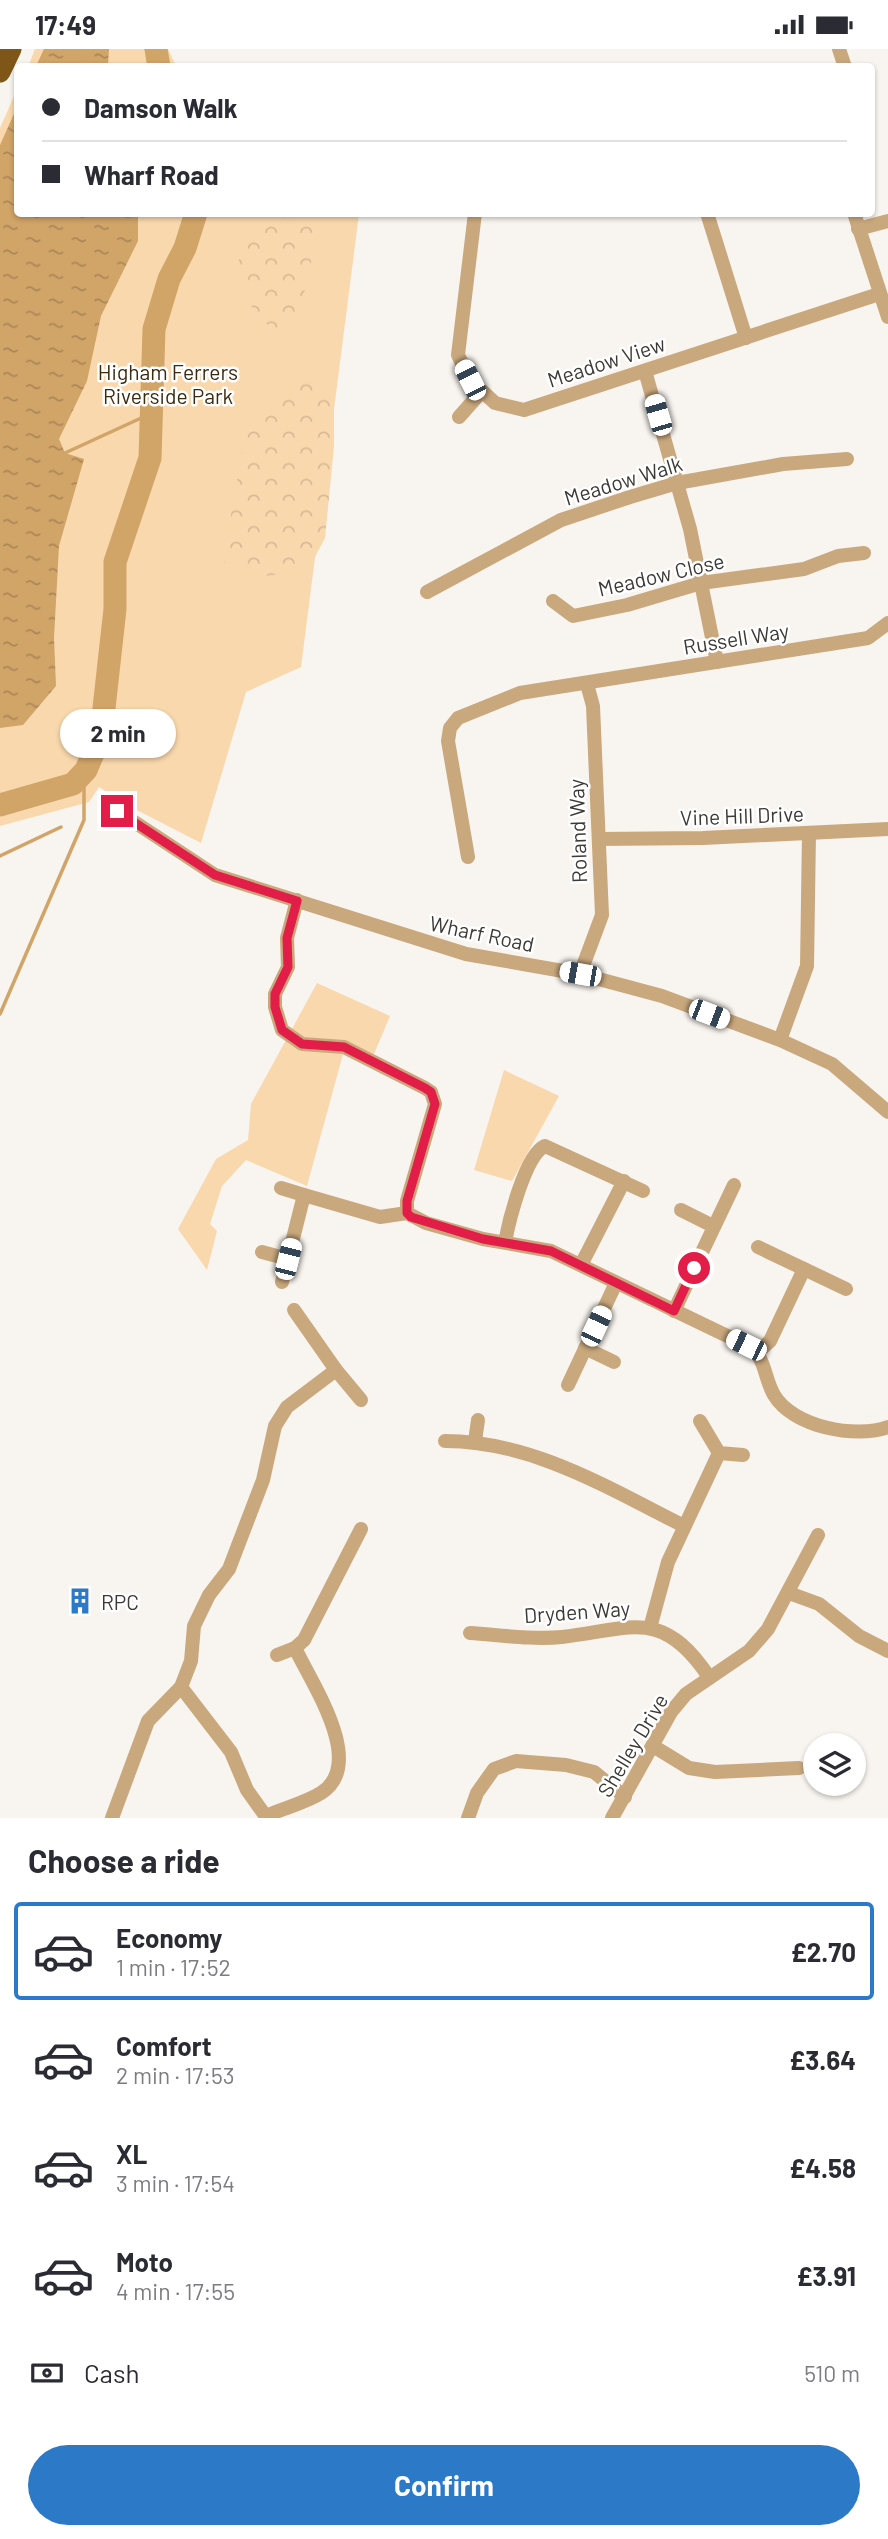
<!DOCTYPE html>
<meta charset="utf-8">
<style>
:root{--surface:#fff;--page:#f7f7f7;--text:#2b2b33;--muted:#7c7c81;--line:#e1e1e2;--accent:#2c79c8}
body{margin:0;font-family:Barlow,sans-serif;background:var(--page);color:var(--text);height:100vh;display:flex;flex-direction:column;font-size:26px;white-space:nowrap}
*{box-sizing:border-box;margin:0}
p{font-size:23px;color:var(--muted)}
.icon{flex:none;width:38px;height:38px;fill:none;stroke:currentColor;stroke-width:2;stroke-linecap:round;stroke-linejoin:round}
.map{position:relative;height:1769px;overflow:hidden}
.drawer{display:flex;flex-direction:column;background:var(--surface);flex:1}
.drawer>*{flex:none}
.hud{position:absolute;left:14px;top:14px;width:861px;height:154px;border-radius:7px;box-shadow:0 2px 5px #0004;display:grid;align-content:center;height:154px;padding:0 28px;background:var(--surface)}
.tools{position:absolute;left:803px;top:1684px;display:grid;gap:14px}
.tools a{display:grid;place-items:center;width:63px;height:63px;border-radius:50%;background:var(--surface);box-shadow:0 2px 5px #0004;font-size:35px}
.end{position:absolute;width:32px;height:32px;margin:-16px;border:9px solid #e11d48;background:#fff;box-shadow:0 0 0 4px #fff}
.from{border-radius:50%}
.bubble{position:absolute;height:49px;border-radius:24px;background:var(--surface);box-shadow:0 2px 5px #0004;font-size:23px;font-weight:700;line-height:49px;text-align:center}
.car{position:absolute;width:21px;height:42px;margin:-21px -10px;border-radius:9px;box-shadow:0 0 5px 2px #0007;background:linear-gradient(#fff 24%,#345 0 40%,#fff 0 76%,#345 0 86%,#fff 0)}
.hud b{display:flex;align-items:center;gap:24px;height:66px;font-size:26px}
.hud b+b{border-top:2px solid var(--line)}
.hud i{width:18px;height:18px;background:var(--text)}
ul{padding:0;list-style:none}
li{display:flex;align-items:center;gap:21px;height:98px;margin:0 14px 10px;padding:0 14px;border:4px solid transparent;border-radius:7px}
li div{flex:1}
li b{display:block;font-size:26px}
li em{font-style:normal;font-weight:700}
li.on{border-color:var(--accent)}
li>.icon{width:63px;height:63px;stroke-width:1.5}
h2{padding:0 28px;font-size:32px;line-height:84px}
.pay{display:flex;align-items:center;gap:18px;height:77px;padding:0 28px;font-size:26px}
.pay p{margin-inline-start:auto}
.cta{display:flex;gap:14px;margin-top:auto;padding:14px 28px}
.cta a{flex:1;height:80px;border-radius:42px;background:var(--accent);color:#fff;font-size:28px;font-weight:700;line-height:80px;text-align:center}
.status{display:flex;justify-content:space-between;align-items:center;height:49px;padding:0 35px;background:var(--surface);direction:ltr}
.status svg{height:19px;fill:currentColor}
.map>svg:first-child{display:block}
.green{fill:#fad8ad}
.forest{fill:url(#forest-crowns)}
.water{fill:url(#water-ripples)}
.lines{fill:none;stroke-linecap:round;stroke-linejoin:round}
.stream{stroke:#d1a468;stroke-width:3.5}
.river{stroke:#d1a468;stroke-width:23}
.street{stroke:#c9a87d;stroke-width:14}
.highway{stroke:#7e5617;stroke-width:21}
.route{stroke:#e11d48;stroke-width:9}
.labels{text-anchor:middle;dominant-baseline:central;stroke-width:5;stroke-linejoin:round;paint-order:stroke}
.street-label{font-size:21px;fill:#3b3a38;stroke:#fff}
.park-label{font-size:21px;fill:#3d2a0f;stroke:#fff}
.poi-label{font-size:21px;fill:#3b3a38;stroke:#fff;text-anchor:start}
</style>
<div class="status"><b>17:49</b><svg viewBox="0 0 49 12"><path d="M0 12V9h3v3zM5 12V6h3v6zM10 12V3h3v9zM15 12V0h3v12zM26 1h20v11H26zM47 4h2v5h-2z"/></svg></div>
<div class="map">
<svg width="888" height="1769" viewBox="0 0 888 1769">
<defs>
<pattern id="forest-crowns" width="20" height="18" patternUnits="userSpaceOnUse" patternTransform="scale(1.75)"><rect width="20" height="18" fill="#fad8ad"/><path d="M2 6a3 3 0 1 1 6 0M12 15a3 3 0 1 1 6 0" fill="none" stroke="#d7ba96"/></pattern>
<pattern id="water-ripples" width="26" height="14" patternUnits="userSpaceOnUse" patternTransform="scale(1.75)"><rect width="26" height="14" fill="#d1a468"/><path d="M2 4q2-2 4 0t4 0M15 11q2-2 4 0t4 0" fill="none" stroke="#ab8757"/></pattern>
</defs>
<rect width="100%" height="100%" fill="#f8f4ef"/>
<g class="green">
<polygon points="35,0 168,0 176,17 28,18"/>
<polygon points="17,40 18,164 359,165 301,618 246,643 201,794 127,756 99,738 89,753 0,777 0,79"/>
<polygon points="317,934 390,967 374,1005 343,1005 307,1137 246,1111 222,1137 210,1175 217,1182 207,1221 178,1180 216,1110 248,1091 251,1055"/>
<polygon points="504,1021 559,1047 512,1132 474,1121"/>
</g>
<g class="forest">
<path d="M263,165H318L319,176L302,254L293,277L276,282C254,267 231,235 240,207C246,191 261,183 263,165Z"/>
<path d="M328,326L334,334V397L325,489L308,521C281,526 250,532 225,519L224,506L246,380C266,354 295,329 328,326Z"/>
</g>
<g class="water">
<polygon points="44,0 109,0 108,17 36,17"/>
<polygon points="17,58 18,164 138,165 138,192 101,267 87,332 59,390 65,404 84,410 59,497 54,589 56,637 23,676 0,679 0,96"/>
</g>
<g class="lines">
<g class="stream">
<polyline points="65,404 152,364"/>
<polyline points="0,807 61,778"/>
<polyline points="0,965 84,771 84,725"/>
</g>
<g class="river">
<polyline points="156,0 159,18"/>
<polyline points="0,756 73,735 86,721 101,686 115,560 115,513 150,409 154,280 169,230 185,199 196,164"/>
</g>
<g class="street">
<polyline points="839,0 845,18"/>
<polyline points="475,164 458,306 470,331 495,354 524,361 879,245"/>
<polyline points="707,164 746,289"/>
<polyline points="854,164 888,268"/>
<polyline points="858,180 888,172"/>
<polyline points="645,322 690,480 717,613"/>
<polyline points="459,368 482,342"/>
<polyline points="427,543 561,471 630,448 677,434 783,415 847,410"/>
<polyline points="553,552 573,567 627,556 701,534 804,520 838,507 864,504"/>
<polyline points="107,755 215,826 466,905 580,925 662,947 780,991 832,1015 888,1063"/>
<polyline points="599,790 703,789 888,780"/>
<polyline points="468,808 448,692 450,679 458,669 520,644 868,589 888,574"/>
<polyline points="297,851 287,889 288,918 275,945 275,958 282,981 302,995 344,998 425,1039 431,1043 435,1055 407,1152 407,1164"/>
<polyline points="580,925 602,866 593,657 587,635"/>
<polyline points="780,991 807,917 809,784"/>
<polyline points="281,1139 304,1146"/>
<polyline points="681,1161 713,1177"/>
<path d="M407,1164L426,1174L483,1190L551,1202L746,1296C767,1308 763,1327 774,1346C793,1378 856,1390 888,1378"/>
<path d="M505,1193C509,1172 525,1106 545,1097L643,1142"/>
<polyline points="758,1198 846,1240"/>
<polyline points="262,1203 288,1210"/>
<polyline points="581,1216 624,1132"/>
<polyline points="282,1233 304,1146 380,1168 407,1164"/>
<polyline points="294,1261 336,1321 361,1351"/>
<polyline points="674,1262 734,1136"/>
<polyline points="585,1299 614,1313"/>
<polyline points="758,1303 770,1292 804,1220"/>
<polyline points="568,1336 616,1234"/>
<polyline points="700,1372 719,1404 743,1406"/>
<path d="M445,1392C532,1392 608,1439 684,1477"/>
<polyline points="475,1392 478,1371"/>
<polyline points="789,1544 819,1555 859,1587 888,1602"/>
<polyline points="650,1579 668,1513 719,1404"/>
<path d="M470,1584C500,1586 532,1591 562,1588C632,1580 662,1558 709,1628"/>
<polyline points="277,1606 295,1599"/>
<polyline points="181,1638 231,1703 247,1741 267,1769"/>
<polyline points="653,1697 689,1719 715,1723 799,1719"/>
<path d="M266,1767C284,1759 305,1754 321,1744C367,1715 312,1635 295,1599L304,1591L361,1480"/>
<polyline points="112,1769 148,1672 181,1638 191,1612 194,1577 209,1546 229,1520 263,1431 275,1377 287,1358 336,1321"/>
<polyline points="468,1769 477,1744 494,1720 516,1712 566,1716 594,1723 625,1748"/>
<polyline points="612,1769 671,1663 686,1645 749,1602 768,1580 818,1486"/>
</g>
<polyline class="highway" points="0,23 11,0"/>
</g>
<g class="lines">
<polyline class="route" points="117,762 215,826 297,852 287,889 288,918 275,945 275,958 282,981 302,995 344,998 425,1039 431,1043 435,1055 407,1152 407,1164 411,1168 483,1190 551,1202 674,1262 694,1219"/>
</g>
<defs>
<g id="building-bare" transform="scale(2.1)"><path d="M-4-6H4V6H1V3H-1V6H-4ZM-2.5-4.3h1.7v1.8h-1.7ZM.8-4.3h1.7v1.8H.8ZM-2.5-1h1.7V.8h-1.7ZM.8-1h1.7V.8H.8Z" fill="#2c79c8" stroke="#fff" stroke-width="2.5" paint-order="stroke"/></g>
</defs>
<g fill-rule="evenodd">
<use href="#building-bare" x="80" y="1552"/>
</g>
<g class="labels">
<g class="street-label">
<text transform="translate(606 312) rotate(-18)">Meadow View</text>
<text transform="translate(623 431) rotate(-17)">Meadow Walk</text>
<text transform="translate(661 525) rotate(-13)">Meadow Close</text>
<text transform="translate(736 589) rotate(-9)">Russell Way</text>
<text transform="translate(742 766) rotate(-2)">Vine Hill Drive</text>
<text transform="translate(577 782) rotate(-92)">Roland Way</text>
<text transform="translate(482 884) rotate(12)">Wharf Road</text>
<text transform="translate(577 1562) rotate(-4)">Dryden Way</text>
<text transform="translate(632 1696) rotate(-59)">Shelley Drive</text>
</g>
<g class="park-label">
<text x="168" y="322">Higham Ferrers<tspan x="168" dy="24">Riverside Park</tspan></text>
</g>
<g class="poi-label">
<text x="101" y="1552">RPC</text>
</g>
</g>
</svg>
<div class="tools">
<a><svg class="icon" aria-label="layers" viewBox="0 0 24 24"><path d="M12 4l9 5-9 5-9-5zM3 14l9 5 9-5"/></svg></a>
</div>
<i class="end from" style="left:694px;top:1219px"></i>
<i class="end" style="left:117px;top:762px"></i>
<div class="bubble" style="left:60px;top:660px;width:116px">2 min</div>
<i class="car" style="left:470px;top:331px;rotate:333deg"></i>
<i class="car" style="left:658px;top:366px;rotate:344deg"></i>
<i class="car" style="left:580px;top:925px;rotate:280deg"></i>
<i class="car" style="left:709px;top:965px;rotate:111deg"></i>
<i class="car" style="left:288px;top:1210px;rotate:14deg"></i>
<i class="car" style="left:596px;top:1277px;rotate:25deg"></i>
<i class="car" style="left:746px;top:1296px;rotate:296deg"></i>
<div class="hud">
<b><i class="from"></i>Damson Walk</b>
<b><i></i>Wharf Road</b>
</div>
</div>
<section class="drawer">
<h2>Choose a ride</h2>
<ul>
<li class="on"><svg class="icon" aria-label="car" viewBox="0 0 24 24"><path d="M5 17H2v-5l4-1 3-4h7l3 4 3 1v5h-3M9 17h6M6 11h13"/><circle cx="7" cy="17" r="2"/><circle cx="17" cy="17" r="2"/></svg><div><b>Economy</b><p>1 min · 17:52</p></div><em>£2.70</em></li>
<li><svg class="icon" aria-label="car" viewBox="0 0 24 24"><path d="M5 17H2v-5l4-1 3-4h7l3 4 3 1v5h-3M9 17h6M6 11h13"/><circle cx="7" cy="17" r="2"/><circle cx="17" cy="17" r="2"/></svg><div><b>Comfort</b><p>2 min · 17:53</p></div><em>£3.64</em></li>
<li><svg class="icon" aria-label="car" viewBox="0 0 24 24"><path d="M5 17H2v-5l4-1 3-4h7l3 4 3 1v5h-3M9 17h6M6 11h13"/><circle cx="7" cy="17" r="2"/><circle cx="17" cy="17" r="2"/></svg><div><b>XL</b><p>3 min · 17:54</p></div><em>£4.58</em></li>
<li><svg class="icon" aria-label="car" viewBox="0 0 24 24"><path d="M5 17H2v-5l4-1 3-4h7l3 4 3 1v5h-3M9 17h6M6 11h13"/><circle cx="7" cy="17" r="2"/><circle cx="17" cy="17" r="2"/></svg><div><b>Moto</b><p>4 min · 17:55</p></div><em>£3.91</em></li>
</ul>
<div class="pay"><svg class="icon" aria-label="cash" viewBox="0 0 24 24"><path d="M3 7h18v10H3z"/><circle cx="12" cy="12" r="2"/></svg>Cash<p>510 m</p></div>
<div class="cta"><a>Confirm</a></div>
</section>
